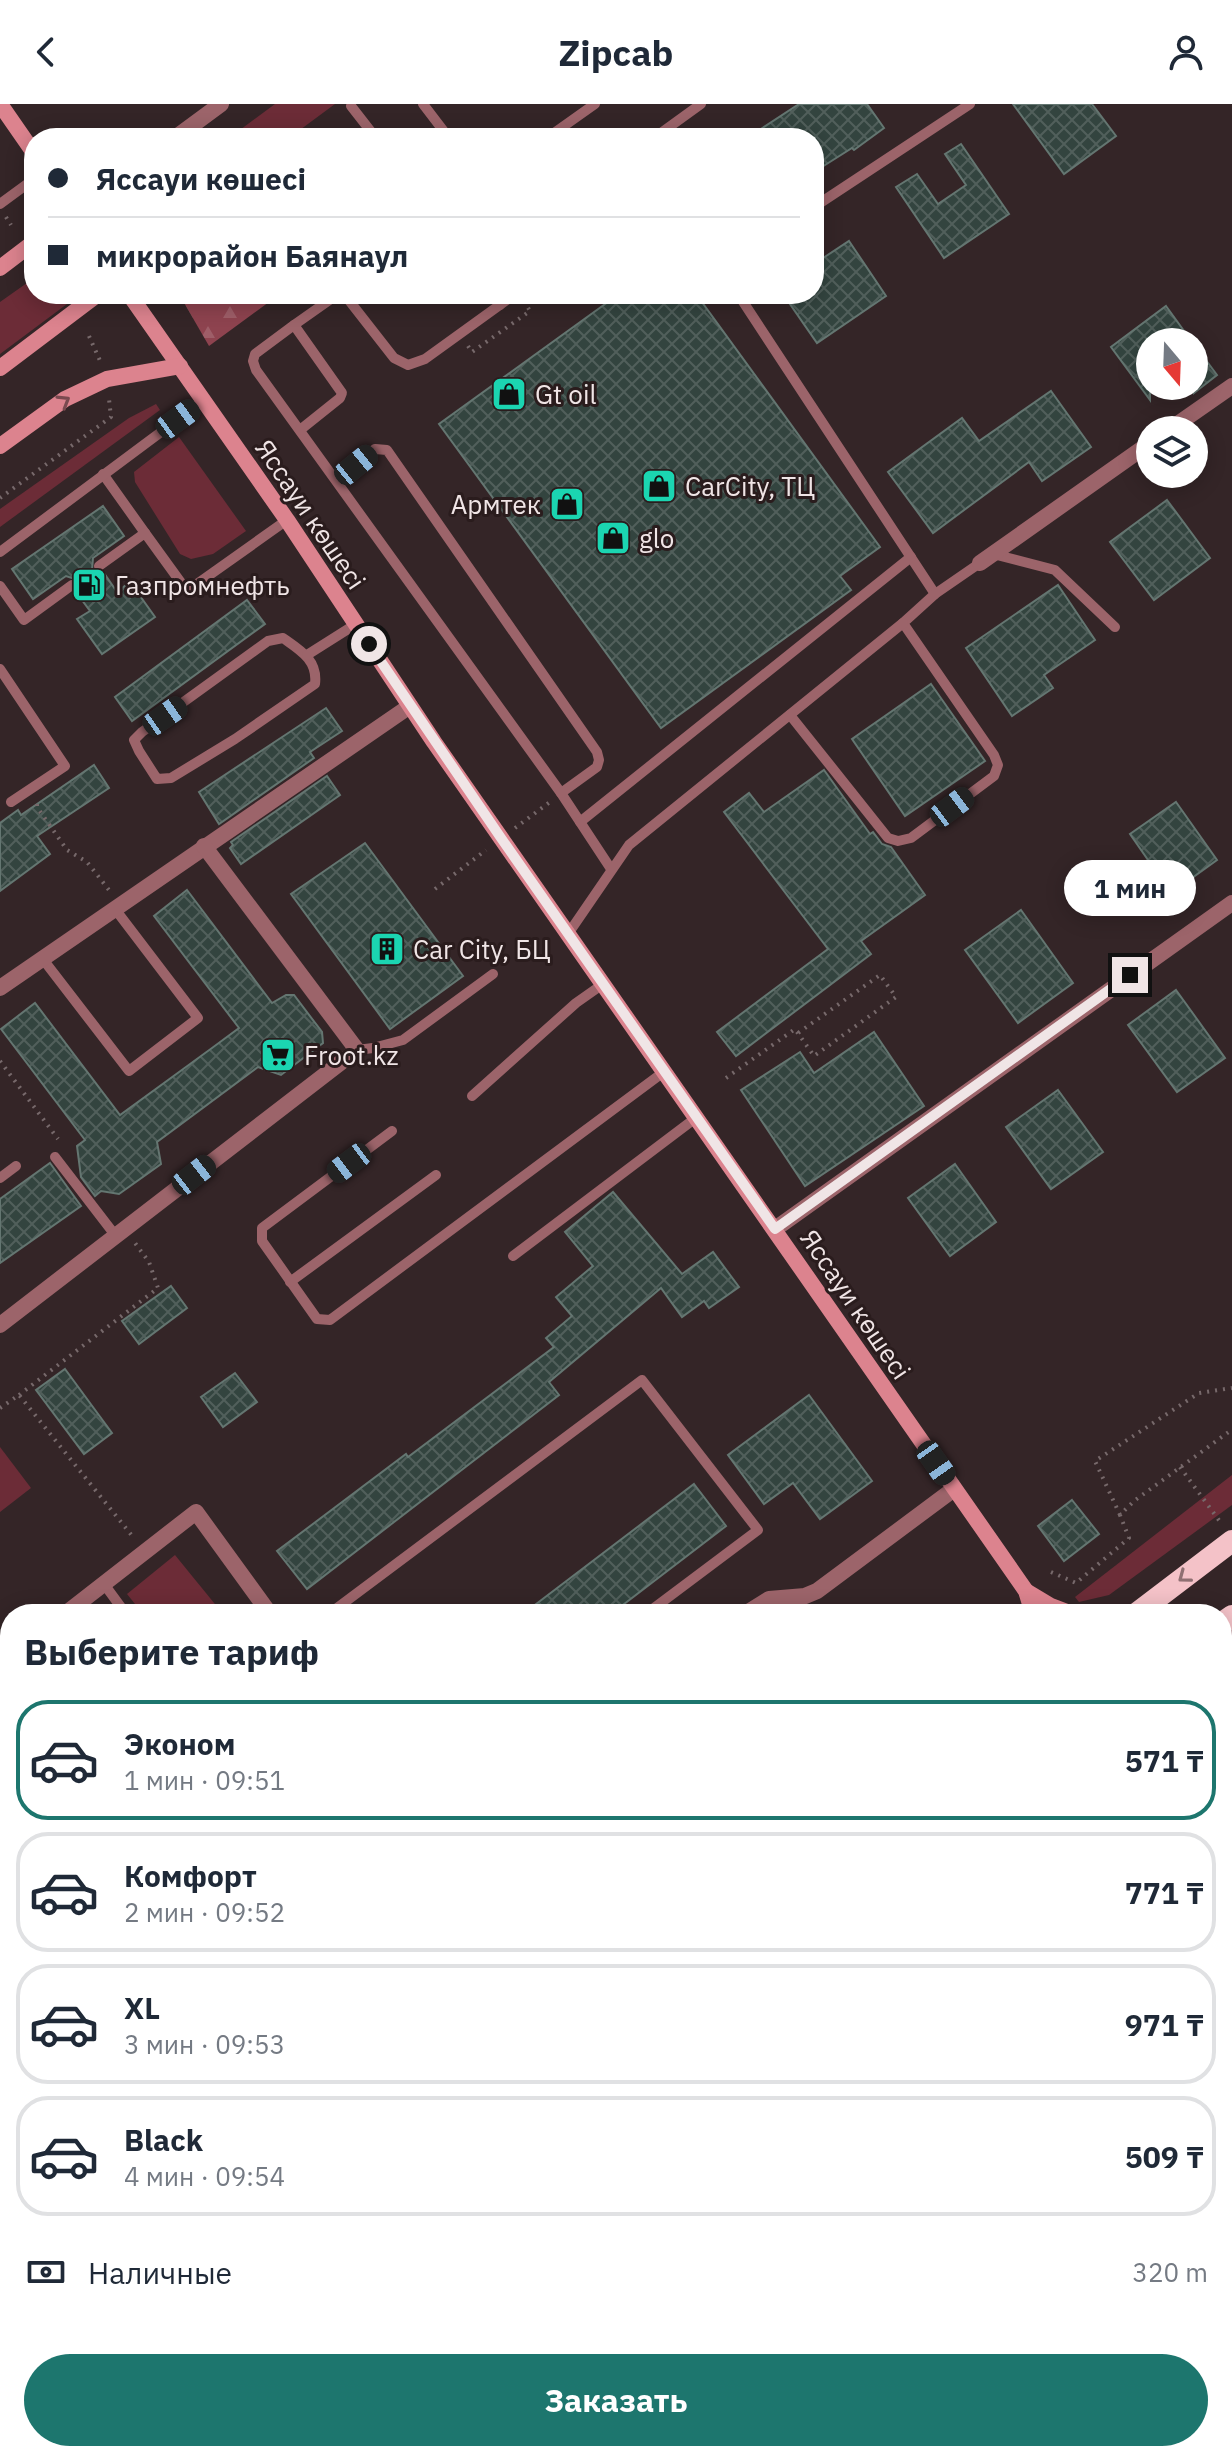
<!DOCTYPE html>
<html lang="ru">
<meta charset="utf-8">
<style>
:root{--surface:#fff;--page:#f6f6f7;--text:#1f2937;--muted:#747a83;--line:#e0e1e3;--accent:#1d766e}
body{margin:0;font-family:"IBM Plex Sans",sans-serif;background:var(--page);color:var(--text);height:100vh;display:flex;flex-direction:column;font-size:30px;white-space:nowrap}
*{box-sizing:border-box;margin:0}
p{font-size:26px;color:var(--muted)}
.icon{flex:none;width:44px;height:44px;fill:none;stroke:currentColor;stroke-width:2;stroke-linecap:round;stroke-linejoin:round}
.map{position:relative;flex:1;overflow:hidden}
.side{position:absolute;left:0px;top:1500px;width:1232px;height:858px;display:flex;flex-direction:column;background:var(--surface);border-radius:32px 32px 0 0;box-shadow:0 4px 20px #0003}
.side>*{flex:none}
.top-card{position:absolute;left:24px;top:24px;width:800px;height:176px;border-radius:32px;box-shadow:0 4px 20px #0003;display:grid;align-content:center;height:176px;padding:0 24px;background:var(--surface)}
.needle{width:52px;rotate:161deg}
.controls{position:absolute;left:1136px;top:224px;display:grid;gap:16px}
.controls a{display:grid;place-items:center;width:72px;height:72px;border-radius:50%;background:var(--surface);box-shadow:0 4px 20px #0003;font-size:40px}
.end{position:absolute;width:36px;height:36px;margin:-18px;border:10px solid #f0e5e6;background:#111;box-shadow:0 0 0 4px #111}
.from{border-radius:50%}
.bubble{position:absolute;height:56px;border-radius:28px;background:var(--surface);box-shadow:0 4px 20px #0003;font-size:26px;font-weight:700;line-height:56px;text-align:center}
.car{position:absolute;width:24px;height:48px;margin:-24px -12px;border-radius:10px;box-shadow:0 0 6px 2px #0007;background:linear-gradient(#222 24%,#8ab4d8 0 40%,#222 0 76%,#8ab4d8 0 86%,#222 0)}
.top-card b{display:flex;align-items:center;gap:28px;height:76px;font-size:30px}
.top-card b+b{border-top:2px solid var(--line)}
.top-card i{width:20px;height:20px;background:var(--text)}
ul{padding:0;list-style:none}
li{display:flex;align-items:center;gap:24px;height:120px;margin:0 16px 12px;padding:0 8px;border:4px solid var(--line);border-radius:32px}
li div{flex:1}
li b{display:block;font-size:30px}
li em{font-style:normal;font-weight:700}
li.current{border-color:var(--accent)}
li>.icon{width:72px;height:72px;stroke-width:1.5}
h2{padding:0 24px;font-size:36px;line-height:96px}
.pay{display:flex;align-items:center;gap:20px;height:88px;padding:0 24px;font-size:30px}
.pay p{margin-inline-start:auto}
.cta{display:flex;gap:16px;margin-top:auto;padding:16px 24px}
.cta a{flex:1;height:92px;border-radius:48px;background:var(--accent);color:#fff;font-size:32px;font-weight:700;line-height:92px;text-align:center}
header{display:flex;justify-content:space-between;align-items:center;height:104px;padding:0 24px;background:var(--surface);font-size:36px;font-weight:700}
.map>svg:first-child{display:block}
.grass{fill:#6c2c37}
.forest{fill:url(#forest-firs)}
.building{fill:url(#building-cross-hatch);stroke:#647671;stroke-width:2}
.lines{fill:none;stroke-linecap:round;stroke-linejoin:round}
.path{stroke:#77696b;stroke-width:4;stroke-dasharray:2 6;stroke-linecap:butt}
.service{stroke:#9c646a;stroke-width:10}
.minor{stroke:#9c646a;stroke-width:16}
.tertiary{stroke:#9c646a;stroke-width:16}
.secondary{stroke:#dc838e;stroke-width:16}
.trunk{stroke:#f4c2c8;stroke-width:22}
.oneway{stroke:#7a4a50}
.oneway2{stroke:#8f6f72}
.route{stroke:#f0e5e6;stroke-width:10}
.labels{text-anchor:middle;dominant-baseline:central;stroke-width:6;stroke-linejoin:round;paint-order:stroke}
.poi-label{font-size:26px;fill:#f0e5e6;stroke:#2a1c1d;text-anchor:start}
.street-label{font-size:26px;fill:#f0e5e6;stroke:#2a1c1d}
</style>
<header><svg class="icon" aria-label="back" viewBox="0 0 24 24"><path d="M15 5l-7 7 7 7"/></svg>Zipcab<svg class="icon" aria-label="person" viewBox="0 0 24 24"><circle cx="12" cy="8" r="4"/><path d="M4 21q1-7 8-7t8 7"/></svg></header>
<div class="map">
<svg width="1232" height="2357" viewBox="0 0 1232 2357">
<defs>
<pattern id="forest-firs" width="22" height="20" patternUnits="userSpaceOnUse" patternTransform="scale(2)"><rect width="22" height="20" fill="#8e434f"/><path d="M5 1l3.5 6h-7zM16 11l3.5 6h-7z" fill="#9e5e68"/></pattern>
<pattern id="building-cross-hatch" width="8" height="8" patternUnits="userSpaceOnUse" patternTransform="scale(2)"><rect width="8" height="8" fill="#33443f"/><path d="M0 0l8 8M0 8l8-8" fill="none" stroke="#515f5b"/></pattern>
</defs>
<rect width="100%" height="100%" fill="#342527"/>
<g class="grass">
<polygon points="275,0 335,0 289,34 229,34"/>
<polygon points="34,174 34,190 69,190 72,194 67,200 0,250 0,198"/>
<polygon points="156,300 160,306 0,423 0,405 129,314"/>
<polygon points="179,333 246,427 213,450 191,455 180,450 135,378 134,368"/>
<polygon points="0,1343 31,1384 0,1408"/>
<polygon points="1232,1371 1232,1401 1109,1491 1079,1498 1075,1493"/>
<polygon points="175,1451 223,1510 143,1510 127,1490"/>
</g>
<polygon class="forest" points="179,190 280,190 209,242"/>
<g class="building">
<polygon points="799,0 867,0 884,24 854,46 852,44 814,68 814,34 747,34"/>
<polygon points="1013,0 1092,0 1116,32 1064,70"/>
<polygon points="961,40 1009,110 944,154 896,83 917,70 938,100 966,81 945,50"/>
<polygon points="849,137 886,192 817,239 783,190 814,190 814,160"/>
<polygon points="619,190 696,190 880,443 840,472 851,486 661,624 439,320"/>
<polygon points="1166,202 1192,238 1150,238 1150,296 1111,243"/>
<polygon points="1194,240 1217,271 1194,289"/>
<polygon points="1051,287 1091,343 1042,377 1029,358 933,429 888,368 962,314 979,337"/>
<polygon points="1167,396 1210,454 1154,496 1110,438"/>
<polygon points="103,402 124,432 93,454 92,466 96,470 104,469 117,488 130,478 155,513 102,550 77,515 90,507 76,488 80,481 78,476 66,472 33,495 12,465"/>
<polygon points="1058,481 1095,536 1044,571 1053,584 1012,612 966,544"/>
<polygon points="247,496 265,520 132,617 115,593"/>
<polygon points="931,580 985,657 905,712 852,635"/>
<polygon points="326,604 342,627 310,648 314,654 219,720 199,688"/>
<polygon points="94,661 109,684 37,732 50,750 0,787 0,719 18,706 21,711"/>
<polygon points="824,666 870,730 873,728 882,740 891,743 925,791 861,837 871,850 736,952 717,928 828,845 724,708 749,689 764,708"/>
<polygon points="327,672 340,691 241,760 230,744 233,741 231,738"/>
<polygon points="1176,698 1217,756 1171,789 1130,730"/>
<polygon points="365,739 463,872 390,925 291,790"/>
<polygon points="187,786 272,899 286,891 294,891 322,928 323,939 281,971 258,963 157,1038 161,1060 119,1090 101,1087 95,1092 81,1073 77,1042 85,1036 1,925 35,899 120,1011 212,944 239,924 154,812"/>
<polygon points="1021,806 1073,879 1018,919 965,846"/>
<polygon points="1176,886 1225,954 1177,988 1128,921"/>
<polygon points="874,928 924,1002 805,1082 741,986 800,948 814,969"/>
<polygon points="1058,986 1103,1048 1051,1085 1006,1023"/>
<polygon points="50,1059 81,1102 0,1159 0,1095"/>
<polygon points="955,1060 996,1118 950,1152 908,1094"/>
<polygon points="613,1088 682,1170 713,1148 739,1183 709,1204 704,1197 682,1213 661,1184 549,1278 559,1291 307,1485 277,1447 406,1350 408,1353 554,1243 546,1234 572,1212 556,1193 593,1162 565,1128"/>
<polygon points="171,1182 187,1204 139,1240 122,1217"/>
<polygon points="65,1265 112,1329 84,1350 36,1286"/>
<polygon points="235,1269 257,1298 223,1323 201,1293"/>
<polygon points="809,1291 872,1377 820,1415 793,1379 764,1400 728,1351"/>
<polygon points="694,1380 726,1422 611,1510 523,1510"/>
<polygon points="1072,1396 1099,1430 1064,1457 1038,1422"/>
</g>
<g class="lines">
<g class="path">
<polyline points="402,25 408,34"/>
<polyline points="6,113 11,121"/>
<polyline points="89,232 101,259"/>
<polyline points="468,242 472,248 530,207 527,202"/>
<polyline points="0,394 111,313 109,295"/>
<polyline points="37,700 37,703 67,746 87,758 109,786"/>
<polyline points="515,724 550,698"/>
<polyline points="435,785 486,746"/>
<polyline points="0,957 58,1035"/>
<polyline points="726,974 795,925 814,952 896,893 880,871 798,929"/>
<polyline points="19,1291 158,1184 149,1158 135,1139"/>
<polyline points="0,1304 19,1291 133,1433"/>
<polyline points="1180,1363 1221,1419"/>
<polyline points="1120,1411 1095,1357 1199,1289 1232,1284"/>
<polyline points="1051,1468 1076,1479 1129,1434 1120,1411 1134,1397 1230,1327"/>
<polyline points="998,1510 1006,1501"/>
<polyline points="1222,1581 1232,1574"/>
<polyline points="0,2294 10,2287"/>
</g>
<g class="service">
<polyline points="423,0 449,34"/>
<polyline points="351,2 376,34"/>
<polyline points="547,34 595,0"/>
<polyline points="654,34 701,0"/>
<polyline points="0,100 34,75"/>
<polyline points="814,103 970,0"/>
<polyline points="344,190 394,254 408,261 425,255 515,190"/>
<polyline points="493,190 500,201"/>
<polyline points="738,190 935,490"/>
<polyline points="294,221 255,250 253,257 256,266 561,689 611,765"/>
<polyline points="300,326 340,294 342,289 294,221 338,190"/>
<polyline points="103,370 145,429"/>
<polyline points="336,376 375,345 387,346 597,648 599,656 597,663 561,689"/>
<polyline points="0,448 204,296"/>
<polyline points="993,450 1055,466 1115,523"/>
<polyline points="99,462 145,429 187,487 287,416"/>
<polyline points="0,482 24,516 72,481"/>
<path d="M283,534C300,546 318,556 315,580L235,635L171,674L157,675L139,647L134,636L142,628L268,537Z"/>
<polyline points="307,551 356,520"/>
<polyline points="0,565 65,662 11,698"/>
<polyline points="790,611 888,734 898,737 911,734 994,672 998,661 994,651 903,519 935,490 980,459"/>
<polyline points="580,718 911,453"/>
<polyline points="568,830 629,741 903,519"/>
<polyline points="42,854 129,967 198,914 115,805"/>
<polyline points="357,946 373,944 403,936 493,870"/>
<polyline points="472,992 576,899 603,880"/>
<polyline points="392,1027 262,1124 262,1137 317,1215 330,1216 665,967"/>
<polyline points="55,1053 115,1131"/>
<polyline points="0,1074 16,1062"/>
<polyline points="513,1152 697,1013"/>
<polyline points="290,1178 436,1071"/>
<polyline points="104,1480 126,1510"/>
<polyline points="329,1510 642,1276 758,1426 646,1510"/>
<polyline points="1222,1536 1232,1529"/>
<polyline points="0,1809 10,1802"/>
<polyline points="1222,1852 1232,1845"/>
<polyline points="1222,1854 1232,1867"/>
<polyline points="1222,1946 1232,1959"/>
<polyline points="1222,2050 1232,2042"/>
<polyline points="0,2161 10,2154"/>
<polyline points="1222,2184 1232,2198"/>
<polyline points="0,2320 10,2329"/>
<polyline points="189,2348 189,2357"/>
<polyline points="245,2348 274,2357"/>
<polyline points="364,2348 370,2357"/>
<polyline points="646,2357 658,2348"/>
</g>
<g class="minor">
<polyline points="1169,326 1232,282"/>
<polyline points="980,459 1150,339"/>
<polyline points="0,884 410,602"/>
<polyline points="775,1125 1232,799"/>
<polyline points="0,1221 357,946 204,742"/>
<polyline points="65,1510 196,1408 270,1510"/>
<polyline points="745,1510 769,1495 805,1492 817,1487 954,1385"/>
<polyline points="0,1560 10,1552"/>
<polyline points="0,1854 10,1867"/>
<polyline points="0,1997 10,1989"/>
<polyline points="0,2063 10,2056"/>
<polyline points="0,2172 10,2185"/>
<polyline points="1105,2348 1112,2357"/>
<polyline points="973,2357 985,2348"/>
</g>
<polyline class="tertiary" points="175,34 221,0"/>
<g class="secondary">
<polyline points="0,0 34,49"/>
<polyline points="0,164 34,138"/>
<polyline points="129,190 287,416 434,638 1026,1487 1033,1510"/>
<polyline points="0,264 98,190"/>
<polyline points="0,342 65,295 107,275 180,262"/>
<polyline points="1026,1487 1051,1502 1072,1510"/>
</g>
<g class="trunk">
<polyline points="1136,1510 1232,1437"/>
<polyline points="1222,1519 1232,1512"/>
<polyline points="25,2357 38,2348"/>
<polyline points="109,2357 121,2348"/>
</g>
</g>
<defs><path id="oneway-chevron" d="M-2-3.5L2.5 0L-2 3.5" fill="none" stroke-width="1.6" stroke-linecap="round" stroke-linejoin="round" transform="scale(2)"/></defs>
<use class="oneway" href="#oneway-chevron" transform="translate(64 297) rotate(-31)"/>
<use class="oneway2" href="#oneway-chevron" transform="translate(1184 1473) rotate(143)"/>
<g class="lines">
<polyline class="route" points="369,540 501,734 775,1125 1130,871"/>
</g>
<defs>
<g id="shop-square" transform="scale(1.8)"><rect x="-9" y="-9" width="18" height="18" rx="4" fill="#1bd5b1" stroke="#2a1c1d"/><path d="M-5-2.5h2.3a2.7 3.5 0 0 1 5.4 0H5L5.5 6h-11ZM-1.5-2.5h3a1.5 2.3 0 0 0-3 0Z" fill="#111"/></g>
<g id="fuel-square" transform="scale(1.8)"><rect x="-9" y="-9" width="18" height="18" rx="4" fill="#1bd5b1" stroke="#2a1c1d"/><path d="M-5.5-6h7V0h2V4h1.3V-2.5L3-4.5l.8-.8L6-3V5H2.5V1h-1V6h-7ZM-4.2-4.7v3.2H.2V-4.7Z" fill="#111"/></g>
<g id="building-square" transform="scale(1.8)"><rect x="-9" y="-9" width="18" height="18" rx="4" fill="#1bd5b1" stroke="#2a1c1d"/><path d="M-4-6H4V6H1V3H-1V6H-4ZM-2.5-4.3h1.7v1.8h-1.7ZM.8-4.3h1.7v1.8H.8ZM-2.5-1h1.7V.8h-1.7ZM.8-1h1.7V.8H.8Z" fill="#111"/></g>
<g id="supermarket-square" transform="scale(1.8)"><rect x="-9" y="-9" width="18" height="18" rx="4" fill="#1bd5b1" stroke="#2a1c1d"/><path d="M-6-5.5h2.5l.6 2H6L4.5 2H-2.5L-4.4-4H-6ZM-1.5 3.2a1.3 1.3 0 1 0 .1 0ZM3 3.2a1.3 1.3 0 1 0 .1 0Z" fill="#111"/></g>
</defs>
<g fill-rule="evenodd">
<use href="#shop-square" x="509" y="290"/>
<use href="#shop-square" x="659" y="382"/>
<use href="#shop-square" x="567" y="400"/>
<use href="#shop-square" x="613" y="434"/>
<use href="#fuel-square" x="89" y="481"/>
<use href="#building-square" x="387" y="845"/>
<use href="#supermarket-square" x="278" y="951"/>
</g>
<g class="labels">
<g class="poi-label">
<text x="535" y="290">Gt oil</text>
<text x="685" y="382">CarCity, ТЦ</text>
<text x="541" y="400" text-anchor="end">Армтек</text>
<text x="639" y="434">glo</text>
<text x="115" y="481">Газпромнефть</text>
<text x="413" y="845">Car City, БЦ</text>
<text x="304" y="951">Froot.kz</text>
</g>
<g class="street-label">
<text transform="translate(311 410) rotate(56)">Яссауи көшесі</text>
<text transform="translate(856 1200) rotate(56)">Яссауи көшесі</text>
</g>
</g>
</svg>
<div class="controls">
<a><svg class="needle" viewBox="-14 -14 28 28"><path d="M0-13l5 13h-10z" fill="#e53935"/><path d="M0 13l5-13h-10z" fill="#747a83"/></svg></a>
<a><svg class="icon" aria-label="layers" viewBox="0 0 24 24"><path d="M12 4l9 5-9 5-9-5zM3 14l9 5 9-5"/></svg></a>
</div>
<i class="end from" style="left:369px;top:540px"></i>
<i class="end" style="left:1130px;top:871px"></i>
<div class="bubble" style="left:1064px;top:756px;width:132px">1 мин</div>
<i class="car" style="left:178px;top:315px;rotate:54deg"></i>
<i class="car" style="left:356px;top:361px;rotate:51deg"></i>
<i class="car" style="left:165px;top:612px;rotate:55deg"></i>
<i class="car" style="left:952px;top:703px;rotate:53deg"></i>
<i class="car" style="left:349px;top:1059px;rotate:233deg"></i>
<i class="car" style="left:194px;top:1071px;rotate:52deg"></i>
<i class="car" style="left:936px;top:1359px;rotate:145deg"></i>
<div class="top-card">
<b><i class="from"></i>Яссауи көшесі</b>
<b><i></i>микрорайон Баянаул</b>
</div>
<section class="side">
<h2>Выберите тариф</h2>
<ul>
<li class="current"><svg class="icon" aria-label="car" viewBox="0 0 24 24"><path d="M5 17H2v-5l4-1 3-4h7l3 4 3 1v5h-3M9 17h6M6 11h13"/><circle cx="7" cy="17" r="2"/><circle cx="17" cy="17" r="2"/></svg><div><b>Эконом</b><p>1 мин · 09:51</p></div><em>571 ₸</em></li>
<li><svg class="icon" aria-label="car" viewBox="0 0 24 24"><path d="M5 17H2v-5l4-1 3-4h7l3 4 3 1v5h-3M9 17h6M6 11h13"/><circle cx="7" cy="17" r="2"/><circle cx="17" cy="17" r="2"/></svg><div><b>Комфорт</b><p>2 мин · 09:52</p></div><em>771 ₸</em></li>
<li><svg class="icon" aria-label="car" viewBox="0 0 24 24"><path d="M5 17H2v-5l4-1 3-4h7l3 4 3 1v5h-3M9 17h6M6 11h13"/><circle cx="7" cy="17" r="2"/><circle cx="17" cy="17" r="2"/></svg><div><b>XL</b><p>3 мин · 09:53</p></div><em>971 ₸</em></li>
<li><svg class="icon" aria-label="car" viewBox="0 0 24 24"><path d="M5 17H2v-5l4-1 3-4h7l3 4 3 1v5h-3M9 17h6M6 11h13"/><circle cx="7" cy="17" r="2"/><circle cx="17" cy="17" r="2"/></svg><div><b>Black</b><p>4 мин · 09:54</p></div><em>509 ₸</em></li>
</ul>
<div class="pay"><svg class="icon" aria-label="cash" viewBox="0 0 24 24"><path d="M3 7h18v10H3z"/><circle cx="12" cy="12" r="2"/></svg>Наличные<p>320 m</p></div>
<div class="cta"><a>Заказать</a></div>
</section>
</div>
